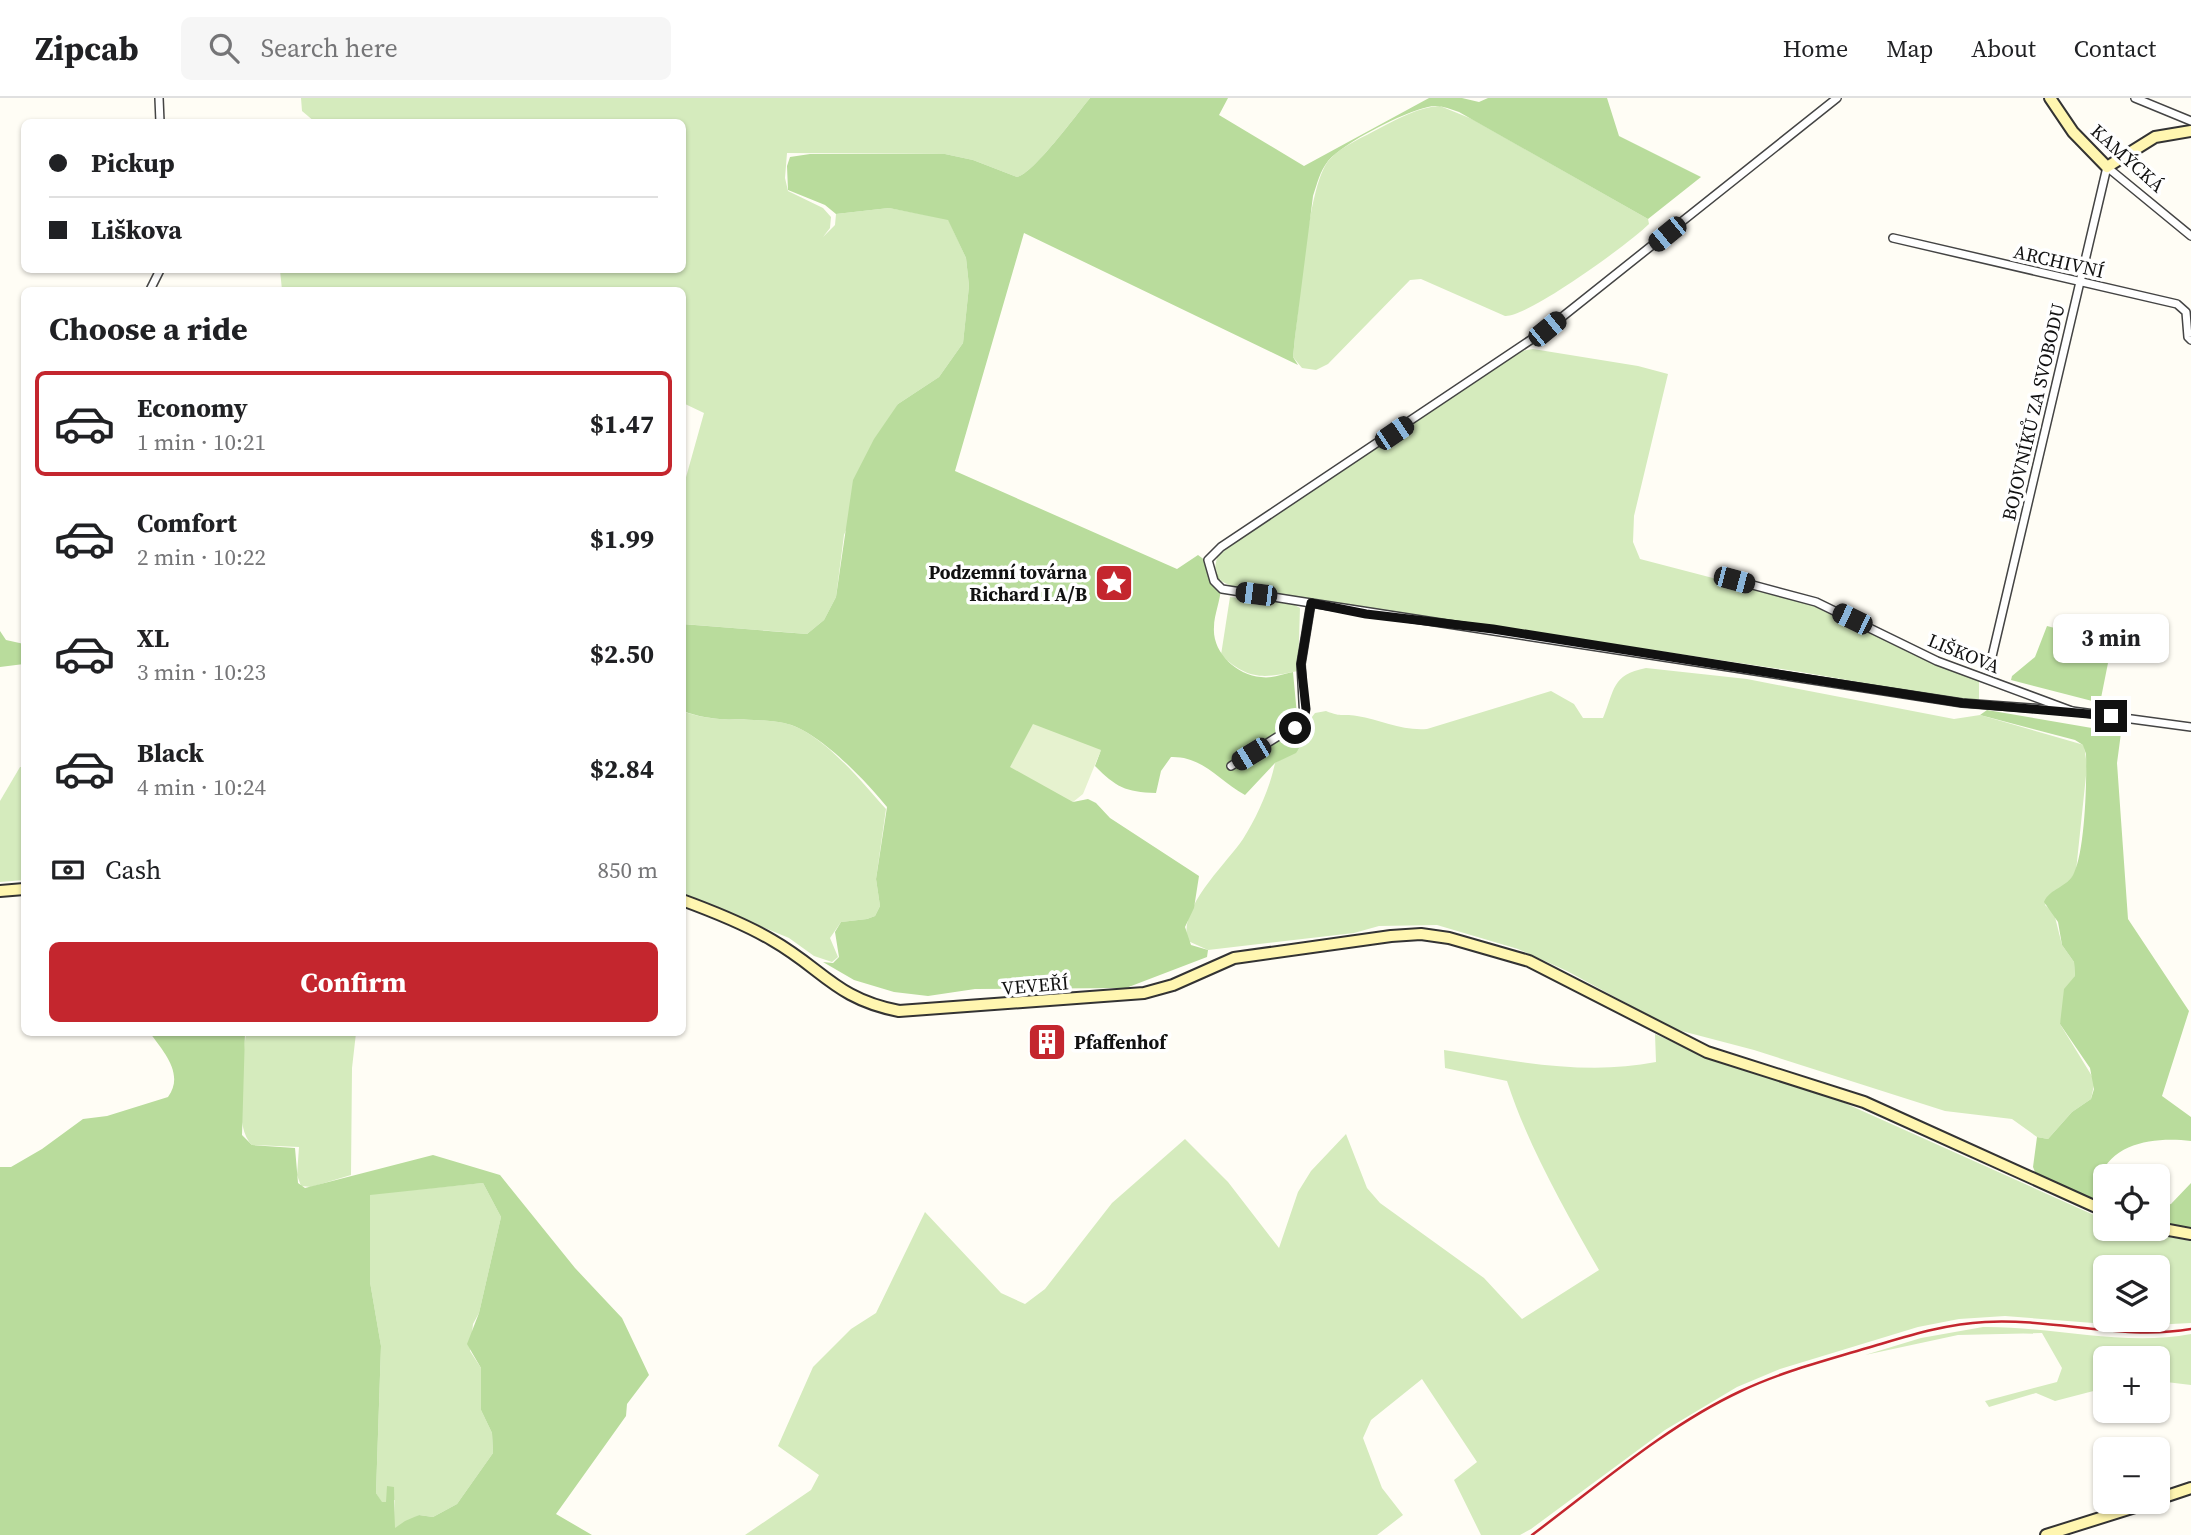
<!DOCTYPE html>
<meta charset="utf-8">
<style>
:root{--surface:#fff;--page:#f6f6f6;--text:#202124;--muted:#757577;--line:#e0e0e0;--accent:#c4262e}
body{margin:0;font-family:"Source Serif 4",serif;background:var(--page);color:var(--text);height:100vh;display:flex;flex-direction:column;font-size:26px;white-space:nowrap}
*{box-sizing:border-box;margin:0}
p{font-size:23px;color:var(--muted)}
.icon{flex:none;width:38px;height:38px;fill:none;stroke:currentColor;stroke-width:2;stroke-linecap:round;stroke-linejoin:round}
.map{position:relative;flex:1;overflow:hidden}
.details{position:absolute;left:21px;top:189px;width:665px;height:749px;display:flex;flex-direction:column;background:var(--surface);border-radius:10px;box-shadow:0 2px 5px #0004}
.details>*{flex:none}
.top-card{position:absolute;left:21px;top:21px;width:665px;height:154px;border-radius:10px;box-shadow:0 2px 5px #0004;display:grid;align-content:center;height:154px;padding:0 28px;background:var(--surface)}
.buttons{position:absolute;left:2093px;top:1066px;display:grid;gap:14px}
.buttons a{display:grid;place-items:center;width:77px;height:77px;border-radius:10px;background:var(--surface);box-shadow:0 2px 5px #0004;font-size:35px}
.end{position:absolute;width:32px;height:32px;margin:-16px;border:9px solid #111;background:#fff;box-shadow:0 0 0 4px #fff}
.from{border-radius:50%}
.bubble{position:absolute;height:49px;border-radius:10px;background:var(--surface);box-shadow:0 2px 5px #0004;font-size:23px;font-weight:700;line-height:49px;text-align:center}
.car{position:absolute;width:21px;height:42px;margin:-21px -10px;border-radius:9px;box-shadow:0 0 5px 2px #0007;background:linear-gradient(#222 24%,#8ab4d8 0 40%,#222 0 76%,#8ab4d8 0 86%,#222 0)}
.top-card b{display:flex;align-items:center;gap:24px;height:66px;font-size:26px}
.top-card b+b{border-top:2px solid var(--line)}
.top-card i{width:18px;height:18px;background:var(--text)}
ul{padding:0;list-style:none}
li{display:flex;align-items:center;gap:21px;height:105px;margin:0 14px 10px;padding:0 14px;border:4px solid transparent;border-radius:10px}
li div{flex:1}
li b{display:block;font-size:26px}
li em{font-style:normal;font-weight:700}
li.selected{border-color:var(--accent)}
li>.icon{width:63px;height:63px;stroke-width:1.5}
h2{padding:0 28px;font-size:32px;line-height:84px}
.pay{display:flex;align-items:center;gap:18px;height:77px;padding:0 28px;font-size:26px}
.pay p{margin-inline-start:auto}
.button{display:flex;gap:14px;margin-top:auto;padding:14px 28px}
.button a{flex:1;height:80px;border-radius:10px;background:var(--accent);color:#fff;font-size:28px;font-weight:700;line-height:80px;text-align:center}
header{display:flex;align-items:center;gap:42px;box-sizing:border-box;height:98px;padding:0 35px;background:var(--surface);border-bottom:2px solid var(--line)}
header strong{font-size:33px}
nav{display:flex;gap:38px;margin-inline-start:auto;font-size:24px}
.search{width:490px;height:63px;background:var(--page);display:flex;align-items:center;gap:18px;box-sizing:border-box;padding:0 24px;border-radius:10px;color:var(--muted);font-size:26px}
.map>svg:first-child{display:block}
.green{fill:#d5ebbd;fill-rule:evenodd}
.forest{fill:#b9dc9c;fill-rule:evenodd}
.pitch{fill:#e6f2cf}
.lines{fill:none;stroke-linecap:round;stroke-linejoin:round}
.street-casing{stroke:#444;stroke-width:10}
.secondary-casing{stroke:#333;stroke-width:14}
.street{stroke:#fff;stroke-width:7}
.secondary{stroke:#fff6b0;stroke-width:10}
.rail{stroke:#c4262e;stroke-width:2.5}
.route{stroke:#111;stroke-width:9}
.labels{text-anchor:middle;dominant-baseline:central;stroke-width:7;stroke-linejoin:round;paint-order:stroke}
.street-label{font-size:19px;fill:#111;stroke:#fff}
.poi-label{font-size:19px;font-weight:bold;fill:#111;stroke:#fff;text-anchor:end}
</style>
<header>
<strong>Zipcab</strong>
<div class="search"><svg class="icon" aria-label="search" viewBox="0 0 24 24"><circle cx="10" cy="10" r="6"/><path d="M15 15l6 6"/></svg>Search here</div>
<nav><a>Home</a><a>Map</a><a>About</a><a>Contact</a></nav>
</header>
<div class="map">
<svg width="2191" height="1437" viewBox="0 0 2191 1437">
<rect width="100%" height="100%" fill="#fffdf5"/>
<g class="green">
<path d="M301,0H1090C1077,16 1033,76 1017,79L973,62L945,56L787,55L785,80L788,93L823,110L831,119L830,130L823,139L835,127L836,116L889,110L948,121L966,160L969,188L963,245L939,279L898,306L844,437L836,499L824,522L807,536L683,526V390L704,315L683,305L682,192H282L280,172H682V24H315L302,13Z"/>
<path d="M1440,8L1472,21L1648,121L1649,126C1630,145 1527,220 1505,218L1421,181L1410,182L1328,266L1316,272L1302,270L1293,259L1295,239C1300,202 1308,83 1330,61C1343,47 1364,39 1380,30C1399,20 1419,9 1440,8Z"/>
<polygon points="1533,251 1638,268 1668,276 1634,418 1633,444 1640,461 1813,506 1979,581 1979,601 1961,602 1801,574 1235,490 1221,483 1215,470 1217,459 1237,442 1521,253"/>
<path d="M1230,499L1293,506L1300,510L1298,573C1264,580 1249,583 1221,557Z"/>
<path d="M1646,570L1747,581L1954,621L1980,617L2084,647L2087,668L2076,773C2067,788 2055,793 2045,807L2054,815L2062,847L2074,864L2075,878L2060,926L2095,983L2091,1001L2072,1014L2048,1041L2037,1039L2012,1021L1945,1013L1754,952L1674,931L1567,873L1518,851L1437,827L1379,828L1354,835L1208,852L1188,843C1177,811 1226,766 1243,741C1257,719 1270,690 1275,665L1299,651L1302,632L1315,615L1326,613C1343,620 1342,615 1357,618C1381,622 1402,633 1427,631L1551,593L1574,606L1583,620H1603C1615,592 1611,577 1646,570Z"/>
<path d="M682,613C720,627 748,618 784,625C821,633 861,683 886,711L876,781L880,808L875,818L867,821L841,824L830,840L838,859L832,864L814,858L789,840L683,796Z"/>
<polygon points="20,669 24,669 24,782 0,784 0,703"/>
<path d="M246,935H356L352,970L351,1077L311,1089L301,1088L297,1077L299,1049L252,1047C232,1028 243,962 246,935Z"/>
<path d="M1655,936L1720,965L1829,998L2105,1122V1130L2129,1131L2191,1143V1225L2132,1228L2005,1218L1959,1221L1918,1229L1780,1271L1737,1289L1665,1332L1531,1431L1520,1437H1481L1454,1382L1477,1364L1422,1281L1371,1322L1363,1340L1382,1390L1403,1417L1377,1437H745L811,1392L819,1377L778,1348L813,1269L851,1231L876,1215L925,1114L1001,1195L1025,1206L1045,1191L1112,1105L1185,1041L1228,1084L1279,1150L1298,1094L1311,1073L1346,1036L1367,1090L1380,1105L1484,1180L1522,1221L1599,1172C1565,1112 1528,1048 1507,983L1445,970L1444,952C1514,963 1586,978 1656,964ZM2105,1169H2158V1222H2105Z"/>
<polygon points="483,1085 501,1119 479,1215 473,1226 470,1253 481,1270 481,1312 492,1335 493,1355 457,1406 433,1419 419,1417 394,1431 395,1402 382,1405 376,1395 381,1248 370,1184 370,1096"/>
<path d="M1983,1229C2052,1228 2123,1249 2191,1236V1287L2158,1283V1260H2105V1290L2055,1303L2036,1295L1989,1309L1985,1303L2057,1284L2062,1270L2042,1235L1958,1237L1865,1257L1921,1240Z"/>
</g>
<g class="forest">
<path d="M1090,0H1228L1219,17L1304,68L1429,0H1462L1479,4L1488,0H1607L1619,38L1701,79L1648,121L1459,14C1449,11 1439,6 1428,9C1404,14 1343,45 1328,63C1320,73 1317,86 1313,98L1295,239L1293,259L1298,267L1024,135L955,373L1177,471L1198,457C1207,464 1216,469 1220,481C1224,495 1214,514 1214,529C1212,554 1236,577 1261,579C1271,581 1283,576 1293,574L1300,649L1296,655L1275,665L1245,697C1219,683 1203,658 1171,659L1161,673L1156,695C1125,694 1116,689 1095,668L1101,652L1073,704L1088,701L1096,705L1110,720L1199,778L1194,810L1185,829L1191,847L1208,852L1207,859L1126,890L975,891L928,898L894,894L854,882L823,864L833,865L839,859L835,834L841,824L867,821L875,818L880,808L876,781L887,709C865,682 818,632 784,625C748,618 720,627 683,613L682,526L807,536L824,522L836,499L853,382L874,341L898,306L939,279L963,245L969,188L966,160L948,122L889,110L836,116L825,107L788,92L787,68L790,59L810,56H945L973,62L1017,79C1033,76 1077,16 1090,0Z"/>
<polygon points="2047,528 2112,545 2100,605 2011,582 2012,578 2035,559"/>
<polygon points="0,533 6,542 24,546 24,566 0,569"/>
<path d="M1987,612L2121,635L2117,665L2128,821L2189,913L2162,998L2191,1019V1043C2158,1039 2113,1043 2100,1079L2105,1088V1106L2037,1079L2033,1069L2037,1039L2048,1041L2072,1014L2091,1001L2094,991L2090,970L2060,926L2064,891L2075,878L2074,864L2062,847L2058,824L2044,804C2050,790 2067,790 2074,775C2085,752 2087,683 2086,656L2083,647L2075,642L1980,617Z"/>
<path d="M150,935H245L242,1037L252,1047L295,1050L298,1085L305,1090L433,1057L500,1077L575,1170L622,1220L649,1277L627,1306L626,1318L556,1416L592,1437H0V1069H11L42,1051L83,1021L107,1018L168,999C185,976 163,953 150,935ZM483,1085L501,1119L479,1215L467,1246L481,1270V1312L492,1335L493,1355L457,1406L433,1419L419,1417L405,1423L395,1430L394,1389L387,1388L386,1404H382L376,1395L381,1248L370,1184V1097Z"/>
<polygon points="2191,1085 2191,1131 2158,1124 2158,1109 2171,1106"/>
</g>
<polygon class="pitch" points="1033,626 1101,652 1083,696 1073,704 1010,669"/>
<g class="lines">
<g class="street-casing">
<g id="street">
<polyline points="159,0 160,24"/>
<polyline points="2135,0 2191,23"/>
<polyline points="1893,140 2177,206 2186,214 2188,239 2191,242"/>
<polyline points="150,192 160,172"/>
<polyline points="1734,482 1816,504 1937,563 2072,613 2191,629"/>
<polyline points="1311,505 1222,491 1214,483 1208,462 1221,449 1547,231 1837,0"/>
<polyline points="1990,567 2107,69 2191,138"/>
<polyline points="1231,668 1304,622 1301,566 1311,505 1962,605 2072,613"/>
</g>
</g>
<g class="secondary-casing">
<g id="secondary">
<polyline points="2050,0 2073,34 2107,69 2155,39 2191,33"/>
<polyline points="0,793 24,791"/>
<path d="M682,802C712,813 745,826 772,842C823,871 836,901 899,913L1144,895L1173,887L1234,860L1391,838L1421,836L1449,840L1529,863L1707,954L1864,1004L2105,1113"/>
<polyline points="2158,1130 2191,1136"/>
<polyline points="2158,1401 2191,1390"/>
<polyline points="2046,1437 2151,1404"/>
</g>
</g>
<use href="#street" class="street"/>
<use href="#secondary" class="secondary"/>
<path class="rail" d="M1532,1437C1599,1387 1666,1328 1741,1293C1781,1274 1824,1263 1867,1250C1905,1239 1944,1226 1985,1224C2054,1220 2123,1243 2191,1231"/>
</g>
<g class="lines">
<polyline class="route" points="1295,630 1304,622 1306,611 1301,566 1311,505 1366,516 1493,531 1962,605 2111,618"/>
</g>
<defs>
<g id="sight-square" transform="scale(2.0125)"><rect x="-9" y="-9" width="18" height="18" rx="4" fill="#c4262e" stroke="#fff"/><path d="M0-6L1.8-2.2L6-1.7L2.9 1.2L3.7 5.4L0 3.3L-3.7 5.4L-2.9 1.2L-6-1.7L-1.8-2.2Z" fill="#fff"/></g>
<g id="building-square" transform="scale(2.0125)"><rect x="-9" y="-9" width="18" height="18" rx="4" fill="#c4262e" stroke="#fff"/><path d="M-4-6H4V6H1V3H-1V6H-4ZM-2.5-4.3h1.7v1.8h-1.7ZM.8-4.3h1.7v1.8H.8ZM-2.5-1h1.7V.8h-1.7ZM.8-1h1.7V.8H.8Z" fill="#fff"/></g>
</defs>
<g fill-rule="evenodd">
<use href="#sight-square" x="1114" y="485"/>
<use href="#building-square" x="1047" y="944"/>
</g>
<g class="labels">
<g class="street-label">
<text transform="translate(2128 60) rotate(42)">KAMÝCKÁ</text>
<text transform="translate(2059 163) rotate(13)">ARCHIVNÍ</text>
<text transform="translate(2033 314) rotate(-77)">BOJOVNÍKŮ ZA SVOBODU</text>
<text transform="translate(1964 555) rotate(22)">LIŠKOVA</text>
<text transform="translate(1035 887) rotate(-5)">VEVEŘÍ</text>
</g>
<g class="poi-label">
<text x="1087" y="474">Podzemní továrna<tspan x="1087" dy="22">Richard I A/B</tspan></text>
<text x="1074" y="944" text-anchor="start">Pfaffenhof</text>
</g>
</g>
</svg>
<div class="buttons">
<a><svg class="icon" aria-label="locate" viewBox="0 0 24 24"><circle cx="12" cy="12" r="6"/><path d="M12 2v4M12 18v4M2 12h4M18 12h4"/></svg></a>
<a><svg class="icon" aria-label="layers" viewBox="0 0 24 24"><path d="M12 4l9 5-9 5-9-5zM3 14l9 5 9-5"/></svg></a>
<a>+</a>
<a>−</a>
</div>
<i class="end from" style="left:1295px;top:630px"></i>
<i class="end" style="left:2111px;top:618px"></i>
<div class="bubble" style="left:2053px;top:516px;width:116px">3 min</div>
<i class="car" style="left:1667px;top:136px;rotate:231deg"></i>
<i class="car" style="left:1547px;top:231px;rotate:51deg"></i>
<i class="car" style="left:1394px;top:335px;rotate:56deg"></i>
<i class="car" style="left:1734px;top:482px;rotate:105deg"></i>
<i class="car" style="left:1256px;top:496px;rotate:277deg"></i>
<i class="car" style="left:1852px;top:521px;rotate:296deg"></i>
<i class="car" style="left:1251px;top:656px;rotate:239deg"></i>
<div class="top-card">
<b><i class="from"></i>Pickup</b>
<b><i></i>Liškova</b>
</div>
<section class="details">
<h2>Choose a ride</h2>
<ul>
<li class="selected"><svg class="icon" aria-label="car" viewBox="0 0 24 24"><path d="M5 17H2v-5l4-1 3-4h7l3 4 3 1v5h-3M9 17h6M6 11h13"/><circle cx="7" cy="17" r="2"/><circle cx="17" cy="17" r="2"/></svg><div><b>Economy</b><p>1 min · 10:21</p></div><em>$1.47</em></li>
<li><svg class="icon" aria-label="car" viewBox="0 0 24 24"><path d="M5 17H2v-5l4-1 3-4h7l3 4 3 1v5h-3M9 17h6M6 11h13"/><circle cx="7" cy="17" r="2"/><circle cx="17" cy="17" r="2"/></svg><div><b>Comfort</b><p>2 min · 10:22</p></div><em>$1.99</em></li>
<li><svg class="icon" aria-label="car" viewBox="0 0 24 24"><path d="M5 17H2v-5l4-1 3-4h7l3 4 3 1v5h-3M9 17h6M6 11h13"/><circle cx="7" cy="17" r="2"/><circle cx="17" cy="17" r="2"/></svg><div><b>XL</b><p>3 min · 10:23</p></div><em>$2.50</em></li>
<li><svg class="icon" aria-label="car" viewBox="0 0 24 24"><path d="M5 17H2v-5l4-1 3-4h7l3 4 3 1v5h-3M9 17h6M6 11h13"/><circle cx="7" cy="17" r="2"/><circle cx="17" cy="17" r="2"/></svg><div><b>Black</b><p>4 min · 10:24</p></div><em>$2.84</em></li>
</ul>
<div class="pay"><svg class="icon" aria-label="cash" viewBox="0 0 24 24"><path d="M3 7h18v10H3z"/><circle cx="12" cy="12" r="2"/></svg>Cash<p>850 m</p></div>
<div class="button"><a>Confirm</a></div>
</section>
</div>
